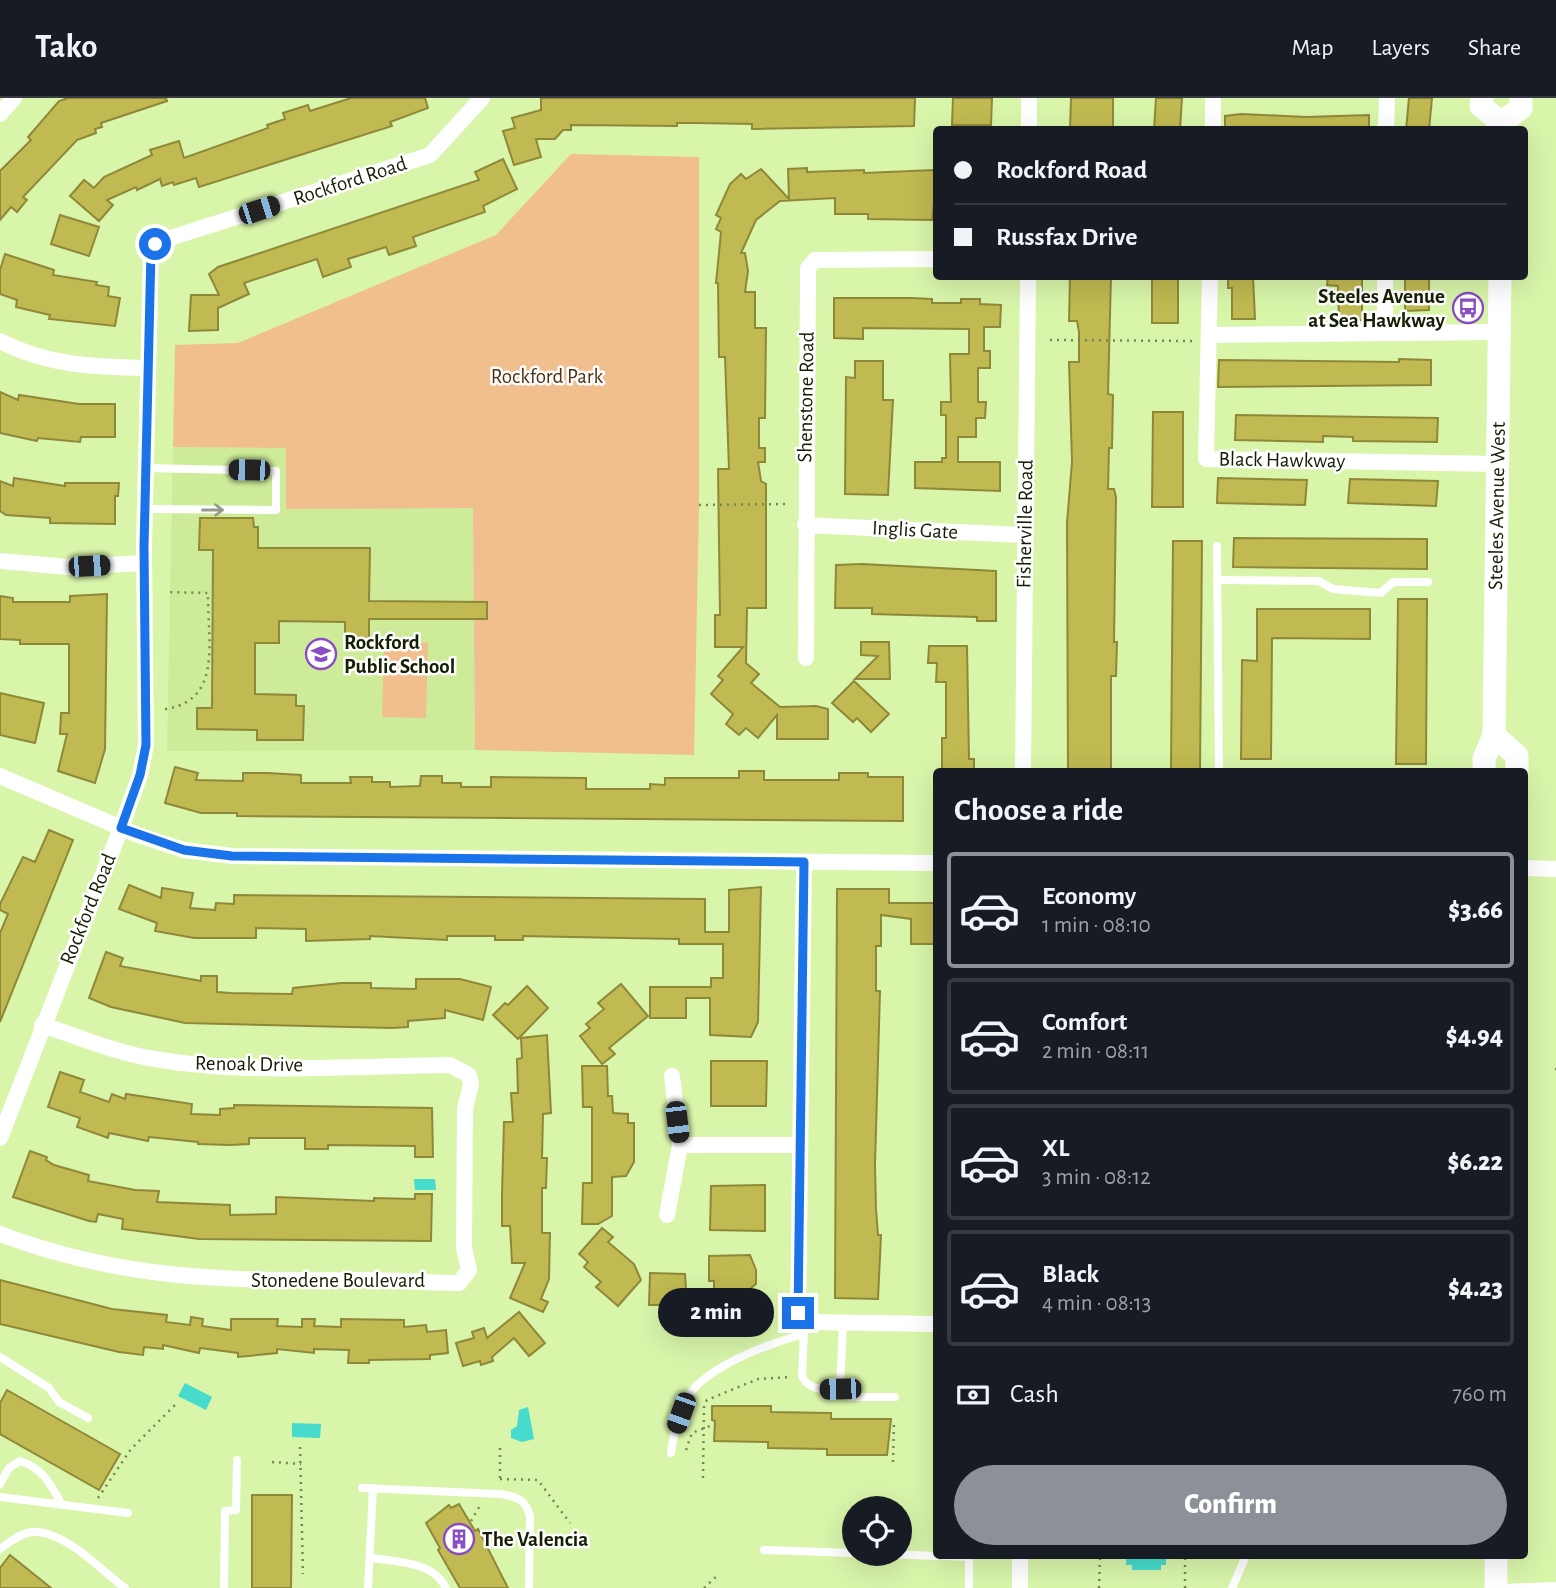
<!DOCTYPE html>
<meta charset="utf-8">
<style>
:root{--surface:#171b24;--page:#242831;--text:#f1f3f6;--muted:#9ea1a6;--line:#363941;--accent:#8c9099}
body{margin:0;font-family:"Alegreya Sans",sans-serif;background:var(--page);color:var(--text);height:100vh;display:flex;flex-direction:column;font-size:26px;white-space:nowrap}
*{box-sizing:border-box;margin:0}
p{font-size:23px;color:var(--muted)}
.icon{flex:none;width:38px;height:38px;fill:none;stroke:currentColor;stroke-width:2;stroke-linecap:round;stroke-linejoin:round}
.map{position:relative;flex:1;overflow:hidden}
.side{position:absolute;left:933px;top:670px;width:595px;height:791px;display:flex;flex-direction:column;background:var(--surface);border-radius:7px;box-shadow:0 7px 28px #0002}
.side>*{flex:none}
.banner{position:absolute;left:933px;top:28px;width:595px;height:154px;border-radius:7px;box-shadow:0 7px 28px #0002;display:grid;align-content:center;height:154px;padding:0 21px;background:var(--surface)}
.buttons{position:absolute;left:842px;top:1398px;display:grid;gap:14px}
.buttons a{display:grid;place-items:center;width:70px;height:70px;border-radius:50%;background:var(--surface);box-shadow:0 7px 28px #0002;font-size:35px}
.end{position:absolute;width:32px;height:32px;margin:-16px;border:9px solid #1a73e8;background:#fff;box-shadow:0 0 0 4px #fff}
.from{border-radius:50%}
.bubble{position:absolute;height:49px;border-radius:24px;background:var(--surface);box-shadow:0 7px 28px #0002;font-size:23px;font-weight:800;line-height:49px;text-align:center}
.car{position:absolute;width:21px;height:42px;margin:-21px -10px;border-radius:9px;box-shadow:0 0 5px 2px #0007;background:linear-gradient(#222 24%,#8ab4d8 0 40%,#222 0 76%,#8ab4d8 0 86%,#222 0)}
.banner b{display:flex;align-items:center;gap:24px;height:66px;font-size:26px}
.banner b+b{border-top:2px solid var(--line)}
.banner i{width:18px;height:18px;background:var(--text)}
ul{padding:0;list-style:none}
li{display:flex;align-items:center;gap:21px;height:116px;margin:0 14px 10px;padding:0 7px;border:4px solid var(--line);border-radius:7px}
li div{flex:1}
li b{display:block;font-size:26px}
li em{font-style:normal;font-weight:800}
li.current{border-color:var(--accent)}
li>.icon{width:63px;height:63px;stroke-width:1.5}
h2{padding:0 21px;font-size:32px;line-height:84px}
.pay{display:flex;align-items:center;gap:18px;height:77px;padding:0 21px;font-size:26px}
.pay p{margin-inline-start:auto}
.primary-button{display:flex;gap:14px;margin-top:auto;padding:14px 21px}
.primary-button a{flex:1;height:80px;border-radius:42px;background:var(--accent);color:#fff;font-size:28px;font-weight:800;line-height:80px;text-align:center}
header{display:flex;align-items:center;gap:42px;box-sizing:border-box;height:98px;padding:0 35px;background:var(--surface);border-bottom:2px solid var(--line)}
header strong{font-size:33px}
nav{display:flex;gap:38px;margin-inline-start:auto;font-size:24px}
.map>svg:first-child{display:block}
.built{fill:#cdeb99}
.green{fill:#f1be8e}
.water{fill:#46dbcc}
.building{fill:#c1b951;stroke:#8e8839;stroke-width:2}
.lines{fill:none;stroke-linecap:round;stroke-linejoin:round}
.path{stroke:#758854;stroke-width:2.5;stroke-dasharray:2 5;stroke-linecap:butt}
.lane{stroke:#fff;stroke-width:8}
.street{stroke:#fff;stroke-width:16}
.secondary{stroke:#fff;stroke-width:23}
.oneway{stroke:#969a8d}
.route{stroke:#1a73e8;stroke-width:9}
.labels{text-anchor:middle;dominant-baseline:central;stroke-width:5;stroke-linejoin:round;paint-order:stroke}
.street-label{font-size:21px;fill:#151f02;stroke:#fff}
.poi-label{font-size:21px;font-weight:bold;fill:#151f02;stroke:#fff;text-anchor:start}
.park-label{font-size:21px;fill:#503213;stroke:#fff}
</style>
<header>
<strong>Tako</strong>
<nav><a>Map</a><a>Layers</a><a>Share</a></nav>
</header>
<div class="map">
<svg width="1556" height="1490" viewBox="0 0 1556 1490">
<rect width="100%" height="100%" fill="#d9f5aa"/>
<polygon class="built" points="173,349 286,350 286,410 473,409 475,652 167,653"/>
<g class="green">
<polygon points="571,56 699,59 699,407 694,657 475,652 473,410 286,411 286,350 173,349 175,247 238,245 496,137"/>
<polygon points="384,544 428,545 426,620 382,619"/>
</g>
<g class="water">
<polygon points="414,1081 435,1081 436,1092 415,1092"/>
<polygon points="185,1285 212,1299 206,1312 178,1298"/>
<polygon points="528,1309 534,1341 522,1344 511,1340 511,1332 517,1328 519,1312"/>
<polygon points="292,1325 321,1326 320,1340 292,1339"/>
<polygon points="1126,1458 1166,1458 1166,1467 1161,1467 1161,1472 1132,1472 1132,1467 1126,1467"/>
</g>
<g class="building">
<polygon points="68,0 166,0 167,3 101,25 102,29 95,31 96,35 77,42 23,99 27,102 17,114 11,109 0,122 0,73 31,42 28,39 59,3"/>
<polygon points="351,0 425,0 428,10 390,24 392,28 199,89 196,80 174,87 173,84 162,88 160,81 137,92 136,89 107,102 113,107 99,123 70,98 84,82 94,90 104,79 152,57 150,52 179,43 184,60 268,30 267,27 285,21 283,15 308,7 310,13"/>
<polygon points="541,0 915,0 914,28 752,31 752,26 696,25 677,25 677,28 571,27 571,32 563,32 555,41 536,41 541,59 514,67 503,33 515,30 512,20 541,12"/>
<polygon points="953,0 992,0 991,27 952,27"/>
<polygon points="1071,0 1113,0 1113,32 1070,32"/>
<polygon points="1156,0 1182,0 1180,32 1154,32"/>
<polygon points="1409,0 1432,0 1429,32 1406,32"/>
<polygon points="1241,16 1306,19 1369,17 1369,32 1225,32 1225,18"/>
<polygon points="503,61 517,91 483,108 485,114 413,139 416,148 389,157 386,149 348,161 351,169 323,179 317,161 244,185 249,196 218,210 218,232 189,233 191,197 219,197 209,176 218,169 479,82 475,74"/>
<polygon points="807,70 807,74 864,72 864,75 934,72 934,106 932,122 868,121 868,116 835,116 835,100 780,103 756,122 741,155 745,155 748,173 745,194 755,194 755,230 766,230 765,320 759,320 759,350 765,350 765,364 758,364 761,383 766,386 766,510 747,510 746,565 759,576 751,585 780,609 816,608 828,611 828,641 777,641 777,617 758,640 746,630 739,637 726,626 733,616 711,596 723,582 718,578 743,549 715,549 715,517 720,517 718,371 729,371 725,259 719,259 718,185 716,185 721,134 716,131 721,120 716,117 730,86 741,76 746,81 761,71 789,101 788,71"/>
<polygon points="60,117 99,129 89,158 51,146"/>
<polygon points="5,156 54,172 53,177 97,184 96,187 109,189 108,198 120,200 115,228 49,221 50,217 16,209 17,202 0,196 0,172"/>
<polygon points="1070,178 1111,178 1108,296 1113,297 1112,350 1109,350 1108,391 1114,391 1116,399 1114,544 1117,544 1116,578 1111,578 1111,674 1068,674 1067,425 1072,364 1069,264 1079,264 1079,234 1077,223 1069,223"/>
<rect x="1152" y="178" width="26" height="47"/>
<polygon points="1228,178 1253,178 1255,221 1232,221 1232,190 1228,190"/>
<polygon points="1328,178 1362,178 1362,222 1339,222 1338,188 1327,187"/>
<polygon points="1407,178 1429,178 1429,212 1405,213 1405,181"/>
<polygon points="834,200 911,200 932,201 932,205 961,205 961,201 980,201 980,206 1001,207 1000,229 984,229 984,253 990,253 990,270 978,270 978,304 986,304 985,320 976,320 976,339 958,339 958,364 1000,364 1000,393 915,390 915,364 942,364 942,360 946,360 946,317 941,317 941,304 951,304 950,256 969,256 969,231 863,230 863,241 834,240"/>
<polygon points="1399,261 1431,262 1431,287 1218,289 1219,262 1399,264"/>
<polygon points="855,263 883,263 883,302 893,302 888,397 845,396 846,279 855,280"/>
<polygon points="0,294 18,302 19,297 79,306 115,306 115,339 81,339 80,344 38,340 37,343 0,335"/>
<polygon points="1153,314 1183,314 1183,409 1152,409"/>
<polygon points="1236,317 1438,320 1437,344 1353,343 1353,339 1323,338 1323,344 1235,342"/>
<polygon points="14,380 65,388 65,385 119,385 118,398 115,398 115,426 50,425 50,420 6,417 0,413 0,383 13,388"/>
<polygon points="1218,380 1307,382 1305,407 1217,405"/>
<polygon points="1350,381 1438,383 1436,408 1348,405"/>
<polygon points="200,420 253,420 254,429 258,429 258,450 370,450 369,503 487,504 487,521 369,521 369,548 345,548 345,524 279,523 279,545 255,545 255,596 296,597 296,608 304,608 303,642 257,642 257,632 197,631 197,610 212,610 213,452 199,452"/>
<polygon points="1234,440 1427,441 1427,471 1233,469"/>
<polygon points="1173,443 1202,443 1200,674 1173,674 1171,670"/>
<polygon points="862,466 996,473 996,523 977,523 977,519 872,516 872,510 835,510 836,467"/>
<polygon points="107,496 105,651 95,685 58,673 67,636 60,636 61,615 69,615 69,546 20,546 20,542 0,541 0,498 13,500 13,504 70,504 70,498"/>
<polygon points="1398,501 1427,501 1426,666 1396,666"/>
<polygon points="1257,511 1370,511 1370,541 1272,540 1271,661 1241,661 1242,562 1257,563"/>
<polygon points="861,544 889,544 890,581 855,581 878,558 861,557"/>
<polygon points="929,548 967,548 969,661 974,661 974,674 942,674 942,640 946,640 946,584 936,584 937,565 928,565"/>
<polygon points="854,583 889,616 871,634 857,620 853,624 832,605"/>
<polygon points="0,595 44,605 35,645 0,637"/>
<polygon points="175,669 198,675 196,682 243,683 243,675 268,675 301,677 301,685 351,685 350,679 372,679 372,684 390,684 390,689 420,688 421,678 442,678 442,685 461,685 461,689 491,689 491,679 586,680 586,691 650,691 650,686 665,687 665,680 739,680 739,673 764,673 764,682 839,682 839,675 868,675 868,679 903,679 903,723 237,718 237,715 201,715 165,705"/>
<polygon points="49,732 73,742 0,924 0,835 8,816 0,812 0,806 23,759 35,764"/>
<polygon points="129,787 161,800 162,790 193,795 190,810 215,812 216,805 234,806 234,797 705,801 705,834 729,834 729,792 761,789 758,924 751,939 710,937 710,900 686,900 686,920 650,920 650,889 711,889 711,880 723,880 723,846 679,846 679,841 570,839 523,838 523,842 495,842 495,838 447,838 447,842 370,838 370,841 306,843 306,831 256,830 256,840 194,840 155,833 157,825 119,811"/>
<polygon points="837,791 889,791 889,805 936,805 936,846 911,846 911,821 881,817 881,848 876,848 876,893 880,893 875,1067 876,1111 878,1137 881,1137 878,1201 835,1200"/>
<polygon points="106,854 123,860 120,868 201,883 201,878 217,878 217,894 231,895 292,896 293,890 341,885 371,885 371,890 416,891 416,881 460,881 491,889 483,922 445,912 445,920 408,923 408,929 392,930 185,925 111,909 89,900"/>
<polygon points="621,886 648,918 609,950 615,956 602,966 580,938 590,930 586,926 604,911 598,905"/>
<polygon points="527,888 548,910 518,941 493,917 505,905 508,907"/>
<polygon points="547,937 551,1015 543,1016 542,1060 547,1060 546,1090 542,1090 542,1135 550,1135 549,1181 541,1201 548,1204 543,1214 510,1200 525,1165 512,1165 510,1128 502,1128 502,1096 504,1024 513,1024 511,995 518,995 517,961 522,960 521,940"/>
<polygon points="711,963 767,963 766,1008 711,1008"/>
<polygon points="582,968 607,968 608,998 612,998 613,1015 628,1016 628,1025 634,1025 634,1064 626,1078 612,1079 612,1118 598,1126 582,1126 583,1085 592,1085 592,1009 583,1009"/>
<polygon points="60,974 84,982 80,994 109,1004 112,996 125,1001 126,996 192,1006 191,1016 220,1017 220,1011 234,1010 234,1007 432,1010 433,1059 415,1059 415,1048 328,1047 328,1051 305,1051 305,1040 249,1040 249,1046 230,1047 198,1046 198,1044 149,1039 148,1043 109,1035 108,1040 77,1029 80,1020 48,1009"/>
<polygon points="30,1053 47,1059 46,1062 54,1067 89,1077 88,1083 135,1092 159,1093 157,1104 230,1107 230,1117 276,1116 276,1099 374,1103 374,1100 415,1101 415,1096 432,1096 431,1143 199,1141 122,1131 123,1121 98,1116 96,1124 89,1123 13,1099"/>
<polygon points="765,1087 765,1133 710,1132 711,1088"/>
<polygon points="602,1130 613,1139 608,1144 634,1166 641,1182 618,1208 596,1189 601,1184 584,1169 588,1164 579,1156"/>
<polygon points="750,1157 756,1172 756,1186 730,1207 755,1207 755,1220 714,1221 714,1183 709,1183 709,1158"/>
<polygon points="650,1175 685,1176 687,1207 649,1207"/>
<polygon points="0,1182 112,1211 167,1217 166,1224 190,1227 191,1219 203,1221 202,1228 231,1232 231,1221 278,1221 277,1228 302,1229 302,1221 315,1221 314,1228 341,1229 341,1221 404,1222 404,1229 426,1227 427,1234 446,1232 448,1255 430,1257 430,1261 369,1262 369,1265 348,1265 349,1252 314,1251 314,1255 277,1251 277,1255 238,1259 238,1255 200,1250 199,1255 163,1247 163,1251 144,1249 143,1257 119,1254 0,1226"/>
<polygon points="519,1214 545,1245 529,1258 514,1240 492,1259 493,1263 481,1267 480,1263 463,1268 456,1245 474,1240 472,1234 484,1230 487,1240"/>
<polygon points="7,1292 120,1356 99,1392 0,1336 0,1305"/>
<polygon points="712,1308 771,1308 771,1314 831,1315 831,1321 891,1321 887,1357 827,1357 827,1351 768,1350 768,1344 714,1343 715,1323 712,1322"/>
<polygon points="252,1397 292,1397 291,1490 252,1490"/>
<polygon points="459,1406 475,1433 478,1431 508,1490 460,1490 438,1452 440,1450 426,1425 449,1407 451,1410"/>
<polygon points="10,1457 51,1490 0,1490 0,1470"/>
</g>
<g class="lines">
<g class="path">
<polyline points="1050,242 1194,243"/>
<polyline points="699,407 788,406"/>
<path d="M165,611C224,603 207,540 208,495L166,494"/>
<polyline points="1555,971 1556,971"/>
<polyline points="300,1349 303,1476"/>
<polyline points="500,1350 500,1381"/>
<polyline points="686,1352 692,1335 715,1326"/>
<polyline points="272,1364 301,1366"/>
<polyline points="893,1364 894,1322"/>
<polyline points="703,1380 704,1307 707,1302 758,1281 791,1279"/>
<polyline points="500,1381 538,1382 570,1425"/>
<polyline points="98,1400 131,1351 175,1307"/>
<polyline points="471,1423 481,1406"/>
<polyline points="704,1490 719,1476"/>
<polyline points="1099,1490 1100,1458"/>
<polyline points="1185,1490 1185,1458"/>
</g>
<g class="lane">
<polyline points="145,411 276,412 276,373 146,370"/>
<polyline points="1217,448 1219,674"/>
<polyline points="1217,482 1319,483 1333,491 1381,495 1393,484 1428,484"/>
<path d="M804,1231L802,1278C810,1294 825,1291 840,1291L843,1225"/>
<polyline points="0,1259 49,1290 59,1304 88,1320"/>
<polyline points="840,1291 850,1299 895,1299"/>
<path d="M671,1355C674,1335 678,1314 689,1297C709,1267 771,1245 804,1236"/>
<path d="M0,1386L9,1370L20,1363C43,1370 51,1387 62,1407"/>
<path d="M362,1390L500,1396C516,1398 527,1402 530,1419L529,1490"/>
<polyline points="0,1399 128,1415"/>
<path d="M0,1451C11,1443 24,1432 39,1434C70,1438 101,1472 125,1490"/>
<polyline points="764,1452 854,1455"/>
<polyline points="886,1456 936,1458"/>
<polyline points="944,1458 969,1459"/>
<polyline points="969,1458 969,1490"/>
<path d="M371,1460C396,1464 433,1463 446,1490"/>
<polyline points="224,1490 225,1413 236,1412 237,1362"/>
<polyline points="368,1490 373,1390"/>
<polyline points="1232,1490 1246,1458"/>
<polyline points="1501,1490 1556,1488"/>
</g>
<g class="street">
<polyline points="0,16 14,0"/>
<polyline points="1029,32 1029,0"/>
<polyline points="1213,32 1213,0"/>
<polyline points="1386,32 1387,0"/>
<polyline points="1210,178 1206,361 1498,366"/>
<polyline points="1385,234 1385,178"/>
<polyline points="1209,237 1499,234"/>
<path d="M0,243C48,268 95,269 148,270"/>
<polyline points="805,427 1024,437"/>
<polyline points="0,463 68,469 144,465"/>
<polyline points="806,560 808,170 815,162 936,161"/>
<polyline points="1023,674 1028,178"/>
<polyline points="0,678 138,737 184,752 232,758 936,765"/>
<polyline points="804,764 798,1219 805,1224 936,1226"/>
<polyline points="1524,770 1556,771"/>
<polyline points="0,1040 121,730 140,677 146,647 144,449 151,153 155,146 161,143 430,57 482,0"/>
<polyline points="680,1047 800,1047"/>
<polyline points="667,1117 680,1047 672,978"/>
<path d="M0,1136C124,1183 232,1183 363,1182C395,1182 429,1185 459,1185L469,1172L464,1150L465,1011L471,986L469,977L450,967C358,968 245,977 155,961C116,955 80,939 42,927"/>
<polyline points="1020,1490 1020,1458"/>
</g>
<g class="secondary">
<polyline points="1482,0 1481,8 1501,25 1501,32"/>
<polyline points="1501,25 1521,10 1521,0"/>
<polyline points="1494,637 1517,658 1517,674"/>
<polyline points="1484,674 1484,661 1494,637 1500,178"/>
<polyline points="1496,1458 1496,1490"/>
</g>
</g>
<defs><path id="oneway-shaft" d="M-6 0H5M1.5-3L5.5 0L1.5 3" fill="none" stroke-width="1.6" stroke-linecap="round" stroke-linejoin="round" transform="scale(1.75)"/></defs>
<use class="oneway" href="#oneway-shaft" transform="translate(213 412)"/>
<g class="lines">
<polyline class="route" points="155,146 151,153 144,449 146,647 140,677 121,730 184,752 232,758 804,764 798,1215"/>
</g>
<defs>
<g id="bus-ring" transform="scale(1.575)"><circle r="9.5" fill="#fff" stroke="#8a4dc3" stroke-width="1.5"/><path d="M-5-6H5V4H4V6H2V4H-2V6H-4V4H-5ZM-3.5-4V0h7V-4ZM-3.5 1.2v1.5H-2V1.2ZM2 1.2v1.5H3.5V1.2Z" fill="#8a4dc3"/></g>
<g id="school-ring" transform="scale(1.575)"><circle r="9.5" fill="#fff" stroke="#8a4dc3" stroke-width="1.5"/><path d="M0-5L7-2L0 1L-7-2ZM-4 1L0 2.5L4 1V4Q0 6-4 4Z" fill="#8a4dc3"/></g>
<g id="building-ring" transform="scale(1.575)"><circle r="9.5" fill="#fff" stroke="#8a4dc3" stroke-width="1.5"/><path d="M-4-6H4V6H1V3H-1V6H-4ZM-2.5-4.3h1.7v1.8h-1.7ZM.8-4.3h1.7v1.8H.8ZM-2.5-1h1.7V.8h-1.7ZM.8-1h1.7V.8H.8Z" fill="#8a4dc3"/></g>
</defs>
<g fill-rule="evenodd">
<use href="#bus-ring" x="1468" y="210"/>
<use href="#school-ring" x="321" y="556"/>
<use href="#building-ring" x="459" y="1441"/>
</g>
<g class="labels">
<g class="street-label">
<text transform="translate(350 83) rotate(-18)">Rockford Road</text>
<text transform="translate(806 299) rotate(-89)">Shenstone Road</text>
<text transform="translate(1282 362) rotate(1)">Black Hawkway</text>
<text transform="translate(1497 408) rotate(-89)">Steeles Avenue West</text>
<text transform="translate(1025 426) rotate(-89)">Fisherville Road</text>
<text transform="translate(915 432) rotate(3)">Inglis Gate</text>
<text transform="translate(88 811) rotate(-68)">Rockford Road</text>
<text transform="translate(249 966) rotate(1)">Renoak Drive</text>
<text x="338" y="1182">Stonedene Boulevard</text>
</g>
<g class="poi-label">
<text x="1445" y="198" text-anchor="end">Steeles Avenue<tspan x="1445" dy="24">at Sea Hawkway</tspan></text>
<text x="344" y="544">Rockford<tspan x="344" dy="24">Public School</tspan></text>
<text x="482" y="1441">The Valencia</text>
</g>
<g class="park-label">
<text x="547" y="278">Rockford Park</text>
</g>
</g>
</svg>
<div class="buttons">
<a><svg class="icon" aria-label="locate" viewBox="0 0 24 24"><circle cx="12" cy="12" r="6"/><path d="M12 2v4M12 18v4M2 12h4M18 12h4"/></svg></a>
</div>
<i class="end from" style="left:155px;top:146px"></i>
<i class="end" style="left:798px;top:1215px"></i>
<div class="bubble" style="left:658px;top:1190px;width:116px">2 min</div>
<i class="car" style="left:259px;top:112px;rotate:72deg"></i>
<i class="car" style="left:249px;top:372px;rotate:271deg"></i>
<i class="car" style="left:89px;top:468px;rotate:87deg"></i>
<i class="car" style="left:677px;top:1024px;rotate:173deg"></i>
<i class="car" style="left:840px;top:1291px;rotate:269deg"></i>
<i class="car" style="left:681px;top:1315px;rotate:200deg"></i>
<div class="banner">
<b><i class="from"></i>Rockford Road</b>
<b><i></i>Russfax Drive</b>
</div>
<section class="side">
<h2>Choose a ride</h2>
<ul>
<li class="current"><svg class="icon" aria-label="car" viewBox="0 0 24 24"><path d="M5 17H2v-5l4-1 3-4h7l3 4 3 1v5h-3M9 17h6M6 11h13"/><circle cx="7" cy="17" r="2"/><circle cx="17" cy="17" r="2"/></svg><div><b>Economy</b><p>1 min · 08:10</p></div><em>$3.66</em></li>
<li><svg class="icon" aria-label="car" viewBox="0 0 24 24"><path d="M5 17H2v-5l4-1 3-4h7l3 4 3 1v5h-3M9 17h6M6 11h13"/><circle cx="7" cy="17" r="2"/><circle cx="17" cy="17" r="2"/></svg><div><b>Comfort</b><p>2 min · 08:11</p></div><em>$4.94</em></li>
<li><svg class="icon" aria-label="car" viewBox="0 0 24 24"><path d="M5 17H2v-5l4-1 3-4h7l3 4 3 1v5h-3M9 17h6M6 11h13"/><circle cx="7" cy="17" r="2"/><circle cx="17" cy="17" r="2"/></svg><div><b>XL</b><p>3 min · 08:12</p></div><em>$6.22</em></li>
<li><svg class="icon" aria-label="car" viewBox="0 0 24 24"><path d="M5 17H2v-5l4-1 3-4h7l3 4 3 1v5h-3M9 17h6M6 11h13"/><circle cx="7" cy="17" r="2"/><circle cx="17" cy="17" r="2"/></svg><div><b>Black</b><p>4 min · 08:13</p></div><em>$4.23</em></li>
</ul>
<div class="pay"><svg class="icon" aria-label="cash" viewBox="0 0 24 24"><path d="M3 7h18v10H3z"/><circle cx="12" cy="12" r="2"/></svg>Cash<p>760 m</p></div>
<div class="primary-button"><a>Confirm</a></div>
</section>
</div>
